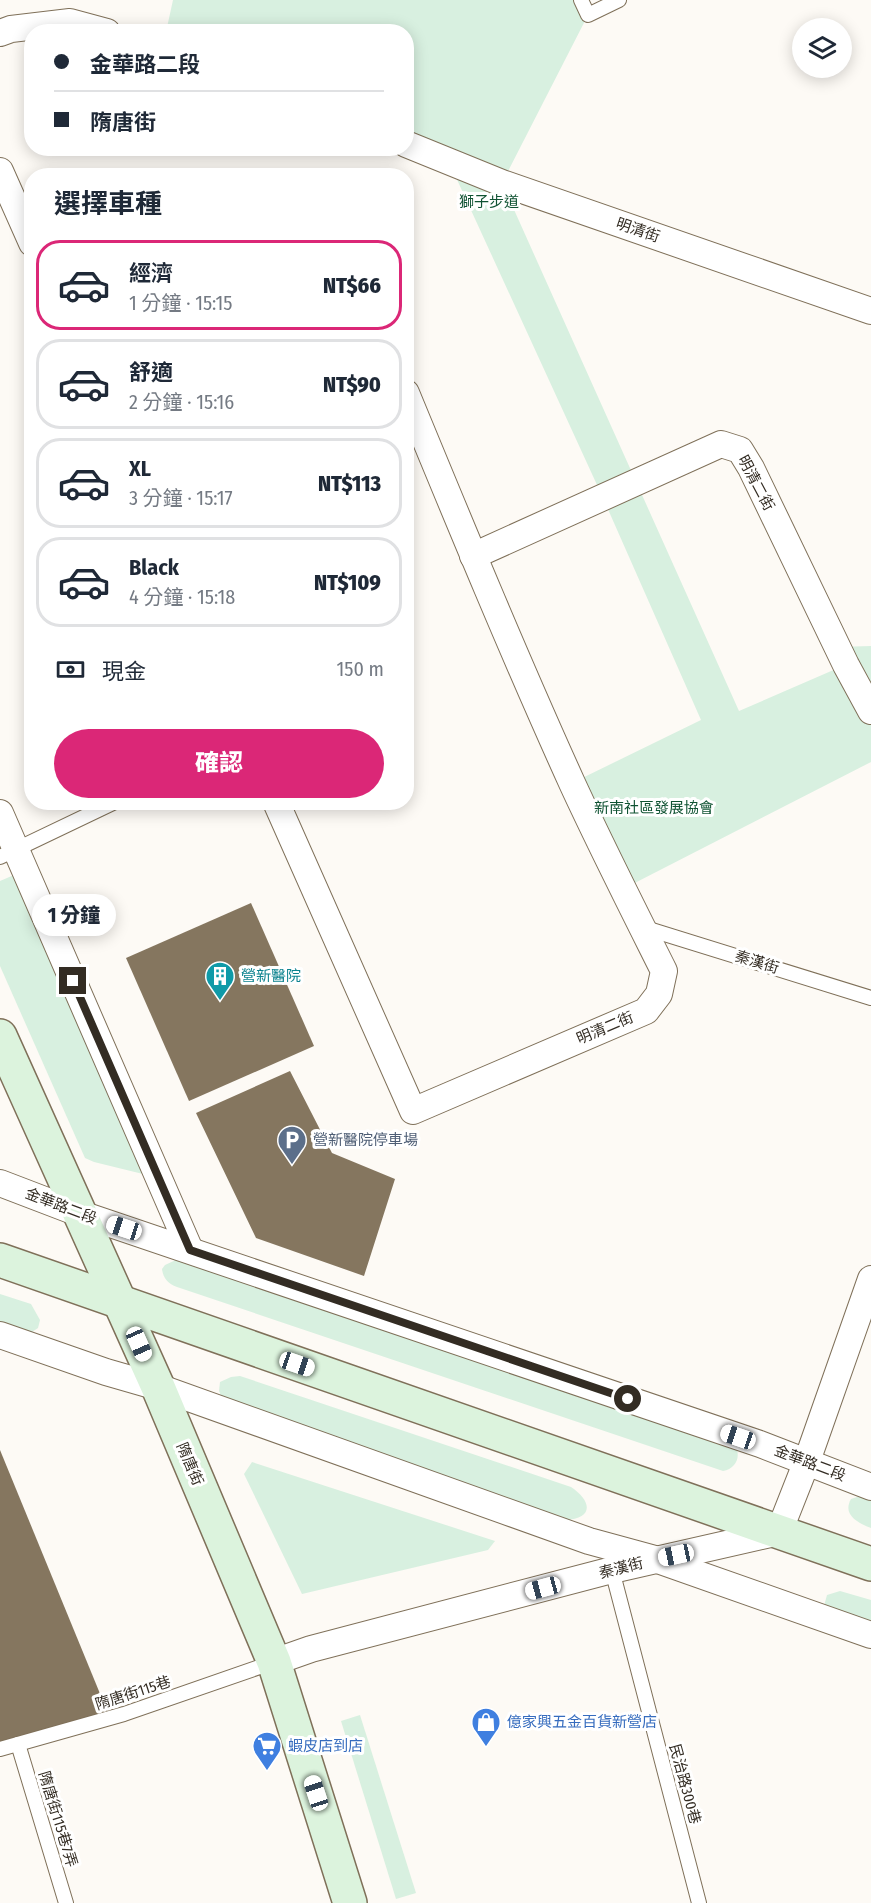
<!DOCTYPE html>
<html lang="zh-TW">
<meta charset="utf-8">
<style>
:root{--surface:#fff;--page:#f2f2f3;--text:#1f2937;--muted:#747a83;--line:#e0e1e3;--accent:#db2777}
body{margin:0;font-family:"Fira Sans Condensed","Noto Sans TC",sans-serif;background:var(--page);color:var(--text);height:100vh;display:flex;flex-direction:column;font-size:22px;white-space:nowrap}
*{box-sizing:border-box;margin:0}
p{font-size:20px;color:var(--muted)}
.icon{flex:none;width:33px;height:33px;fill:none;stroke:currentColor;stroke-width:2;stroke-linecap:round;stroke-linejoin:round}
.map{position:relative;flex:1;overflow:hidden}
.sheet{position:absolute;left:24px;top:168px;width:390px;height:642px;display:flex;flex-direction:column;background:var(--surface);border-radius:24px;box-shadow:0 3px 15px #0003}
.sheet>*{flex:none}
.banner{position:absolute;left:24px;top:24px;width:390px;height:132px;border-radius:24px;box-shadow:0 3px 15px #0003;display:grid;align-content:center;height:132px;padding:0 30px;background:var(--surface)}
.controls{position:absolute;left:792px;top:18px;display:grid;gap:12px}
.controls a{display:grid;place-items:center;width:60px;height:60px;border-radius:50%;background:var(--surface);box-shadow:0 3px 15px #0003;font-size:30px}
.end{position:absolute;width:27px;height:27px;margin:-14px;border:8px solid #332c23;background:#fff;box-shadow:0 0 0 3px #fff}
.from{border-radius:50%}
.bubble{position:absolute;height:42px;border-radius:21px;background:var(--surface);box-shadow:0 3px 15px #0003;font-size:20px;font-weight:800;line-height:42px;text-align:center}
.car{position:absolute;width:18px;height:36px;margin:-18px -9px;border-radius:8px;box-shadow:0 0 4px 2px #0007;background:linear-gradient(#fff 24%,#345 0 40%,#fff 0 76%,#345 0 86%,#fff 0)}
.banner b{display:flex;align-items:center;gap:21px;height:57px;font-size:22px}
.banner b+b{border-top:2px solid var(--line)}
.banner i{width:15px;height:15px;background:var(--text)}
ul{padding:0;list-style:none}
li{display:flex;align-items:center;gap:18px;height:90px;margin:0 12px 9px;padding:0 18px;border:3px solid var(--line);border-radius:24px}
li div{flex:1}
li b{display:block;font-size:22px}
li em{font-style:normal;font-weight:800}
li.selected{border-color:var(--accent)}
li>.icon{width:54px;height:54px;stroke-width:1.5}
h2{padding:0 30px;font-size:27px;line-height:72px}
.pay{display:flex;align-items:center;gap:15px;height:66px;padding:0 30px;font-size:22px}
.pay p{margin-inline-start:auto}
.button{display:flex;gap:12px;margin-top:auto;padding:12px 30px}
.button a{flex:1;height:69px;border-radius:36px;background:var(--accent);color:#fff;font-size:24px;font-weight:800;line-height:69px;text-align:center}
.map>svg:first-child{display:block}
.green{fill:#d8f0e0}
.building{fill:#85765f}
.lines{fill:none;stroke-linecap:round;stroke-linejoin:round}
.lane-casing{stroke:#7f7059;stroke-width:16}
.street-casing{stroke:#7f7059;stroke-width:28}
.secondary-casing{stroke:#7f7059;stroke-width:36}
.lane{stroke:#fff;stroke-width:14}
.street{stroke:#fff;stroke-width:26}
.secondary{stroke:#dcf3dd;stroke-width:33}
.route{stroke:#332c23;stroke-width:8}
.labels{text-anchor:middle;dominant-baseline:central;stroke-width:6;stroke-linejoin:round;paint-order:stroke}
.park-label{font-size:15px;fill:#105333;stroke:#fff}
.street-label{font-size:15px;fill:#332c23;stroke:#fff}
.culture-label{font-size:15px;fill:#0d838f;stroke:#fff;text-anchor:start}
.service-label{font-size:15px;fill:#4e5e75;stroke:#fff;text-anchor:start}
.shop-label{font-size:15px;fill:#366cbe;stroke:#fff;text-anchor:start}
</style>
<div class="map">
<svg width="871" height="1903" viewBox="0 0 871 1903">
<rect width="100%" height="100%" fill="#fdfaf5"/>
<g class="green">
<polygon points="173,0 581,0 588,15 502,183 739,711 845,665 837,647 871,646 871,762 623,889 572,783 701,720 603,498 448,160 407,144 406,32 166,32"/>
<polygon points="14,875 151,1176 94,1162 85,1158 0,966 0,881"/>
<path d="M178,1259L736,1447C741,1458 735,1469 723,1471L177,1287C168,1284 163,1278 162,1269L165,1265Z"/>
<polygon points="0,1294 31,1304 40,1320 38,1328 29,1334 0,1326"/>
<path d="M240,1376L571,1487C592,1501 594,1519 565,1520L223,1400L219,1391L220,1382L231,1377Z"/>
<polygon points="252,1462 495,1541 488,1550 302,1594 244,1474"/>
<path d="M860,1496H871V1528C858,1523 842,1515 851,1499Z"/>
<polygon points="840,1591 871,1600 871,1631 824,1606 827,1595"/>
<polygon points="360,1715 416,1893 396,1899 341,1721"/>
</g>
<g class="building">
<polygon points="251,903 314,1046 189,1101 126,958"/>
<polygon points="290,1071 332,1153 395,1179 364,1276 256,1238 196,1113"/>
<polygon points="0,1450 110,1718 0,1749"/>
</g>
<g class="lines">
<g class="lane-casing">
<g id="lane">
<polyline points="581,0 588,15 619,0"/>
<polyline points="0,857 115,802"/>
<polyline points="642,927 871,998"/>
<polyline points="612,1570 699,1903"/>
<polyline points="18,1744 66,1903"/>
<polyline points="0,1749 124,1714 274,1662"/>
</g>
</g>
<g class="street-casing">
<g id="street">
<polyline points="0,33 11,29 70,22 107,32"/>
<polyline points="406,144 502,183 871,311"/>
<polyline points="0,171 32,243"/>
<polyline points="473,556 721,444 740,450 751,468 846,665 871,711"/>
<path d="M276,802L413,1111L646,1011L659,994L664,971C633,909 601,846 572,783C514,655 460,524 406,393"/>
<polyline points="0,813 190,1250"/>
<polyline points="0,1183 81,1214 760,1444 871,1487"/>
<polyline points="0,1335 106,1372 158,1387 589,1541 655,1559 871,1635"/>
<polyline points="274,1662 311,1649 612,1570 779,1532 807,1461 871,1279"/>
</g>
</g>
<g class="secondary-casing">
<g id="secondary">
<polyline points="0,1036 158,1387 274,1662 350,1903"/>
<polyline points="0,1260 871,1564"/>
</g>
</g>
<use href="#lane" class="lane"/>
<use href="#street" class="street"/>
<use href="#secondary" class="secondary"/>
</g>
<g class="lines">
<polyline class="route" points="73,981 190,1250 628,1399"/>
</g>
<defs>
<g id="building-pin" transform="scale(1.5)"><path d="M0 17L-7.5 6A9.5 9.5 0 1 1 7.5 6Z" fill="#0f9aa8" stroke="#fff"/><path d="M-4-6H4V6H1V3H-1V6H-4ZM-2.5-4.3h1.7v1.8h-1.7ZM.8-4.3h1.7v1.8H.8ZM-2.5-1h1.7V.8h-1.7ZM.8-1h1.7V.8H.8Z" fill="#fff"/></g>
<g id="parking-pin" transform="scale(1.5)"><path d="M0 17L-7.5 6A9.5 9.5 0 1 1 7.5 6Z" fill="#5c6f8a" stroke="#fff"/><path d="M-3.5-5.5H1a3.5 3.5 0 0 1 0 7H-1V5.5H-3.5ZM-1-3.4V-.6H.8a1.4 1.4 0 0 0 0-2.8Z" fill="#fff"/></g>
<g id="shop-pin" transform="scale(1.5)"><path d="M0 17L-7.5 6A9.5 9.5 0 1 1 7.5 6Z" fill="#3f7fe0" stroke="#fff"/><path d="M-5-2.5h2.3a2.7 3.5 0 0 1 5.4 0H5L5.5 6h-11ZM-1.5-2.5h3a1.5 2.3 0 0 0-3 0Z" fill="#fff"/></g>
<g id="supermarket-pin" transform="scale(1.5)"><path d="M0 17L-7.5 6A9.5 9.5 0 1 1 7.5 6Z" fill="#3f7fe0" stroke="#fff"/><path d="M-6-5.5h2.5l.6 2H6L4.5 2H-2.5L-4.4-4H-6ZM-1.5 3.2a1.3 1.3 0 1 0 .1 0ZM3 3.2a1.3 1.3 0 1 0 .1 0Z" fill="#fff"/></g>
</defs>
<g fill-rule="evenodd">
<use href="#building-pin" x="220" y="976"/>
<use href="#parking-pin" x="292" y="1140"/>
<use href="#shop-pin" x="486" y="1722"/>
<use href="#supermarket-pin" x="267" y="1746"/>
</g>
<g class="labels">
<g class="park-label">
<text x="489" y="202">獅子步道</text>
<text x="654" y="808">新南社區發展協會</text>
</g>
<g class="street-label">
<text transform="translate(638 230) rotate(19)">明清街</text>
<text transform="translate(756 483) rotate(62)">明清二街</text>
<text transform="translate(757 962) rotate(17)">秦漢街</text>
<text transform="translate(605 1028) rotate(-23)">明清二街</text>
<text transform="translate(61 1206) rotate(21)">金華路二段</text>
<text transform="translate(810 1463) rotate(21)">金華路二段</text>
<text transform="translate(190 1464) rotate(67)">隋唐街</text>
<text transform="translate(621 1568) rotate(-14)">秦漢街</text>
<text transform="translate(133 1693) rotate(-18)">隋唐街115巷</text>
<text transform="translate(685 1784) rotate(75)">民治路300巷</text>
<text transform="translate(58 1819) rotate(73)">隋唐街115巷7弄</text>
</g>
<g class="culture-label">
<text x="241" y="976">營新醫院</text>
</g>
<g class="service-label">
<text x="313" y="1140">營新醫院停車場</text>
</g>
<g class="shop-label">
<text x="507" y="1722">億家興五金百貨新營店</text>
<text x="288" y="1746">蝦皮店到店</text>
</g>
</g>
</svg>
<div class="controls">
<a><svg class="icon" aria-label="layers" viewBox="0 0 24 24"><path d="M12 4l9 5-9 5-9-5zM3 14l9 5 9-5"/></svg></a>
</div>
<i class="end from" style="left:628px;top:1399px"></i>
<i class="end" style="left:73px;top:981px"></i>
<div class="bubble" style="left:32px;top:894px;width:84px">1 分鐘</div>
<i class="car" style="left:124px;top:1228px;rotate:288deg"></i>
<i class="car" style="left:139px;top:1344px;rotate:156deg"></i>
<i class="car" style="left:297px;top:1364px;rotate:109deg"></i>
<i class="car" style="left:738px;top:1437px;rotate:289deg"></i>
<i class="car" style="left:676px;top:1555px;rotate:258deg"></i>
<i class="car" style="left:543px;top:1588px;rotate:255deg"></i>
<i class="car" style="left:316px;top:1793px;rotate:342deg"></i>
<div class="banner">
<b><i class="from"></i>金華路二段</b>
<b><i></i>隋唐街</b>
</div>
<section class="sheet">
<h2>選擇車種</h2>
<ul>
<li class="selected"><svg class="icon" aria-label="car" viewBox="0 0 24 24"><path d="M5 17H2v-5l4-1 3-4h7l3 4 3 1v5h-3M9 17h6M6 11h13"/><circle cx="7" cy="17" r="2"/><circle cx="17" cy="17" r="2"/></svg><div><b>經濟</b><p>1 分鐘 · 15:15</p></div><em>NT$66</em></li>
<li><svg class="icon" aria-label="car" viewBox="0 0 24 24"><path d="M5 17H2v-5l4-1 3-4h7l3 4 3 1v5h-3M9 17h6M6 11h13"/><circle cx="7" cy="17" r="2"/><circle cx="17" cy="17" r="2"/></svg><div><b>舒適</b><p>2 分鐘 · 15:16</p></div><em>NT$90</em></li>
<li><svg class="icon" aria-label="car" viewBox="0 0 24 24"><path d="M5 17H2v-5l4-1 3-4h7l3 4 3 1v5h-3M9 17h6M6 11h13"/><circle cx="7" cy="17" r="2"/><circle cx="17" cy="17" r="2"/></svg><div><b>XL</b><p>3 分鐘 · 15:17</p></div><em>NT$113</em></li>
<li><svg class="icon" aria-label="car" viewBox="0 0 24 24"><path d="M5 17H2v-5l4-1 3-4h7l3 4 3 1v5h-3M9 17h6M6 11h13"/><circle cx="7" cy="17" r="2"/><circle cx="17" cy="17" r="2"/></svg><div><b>Black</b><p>4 分鐘 · 15:18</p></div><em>NT$109</em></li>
</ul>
<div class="pay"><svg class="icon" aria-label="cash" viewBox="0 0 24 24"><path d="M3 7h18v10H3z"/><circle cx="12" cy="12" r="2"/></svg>現金<p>150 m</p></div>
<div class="button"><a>確認</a></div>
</section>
</div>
